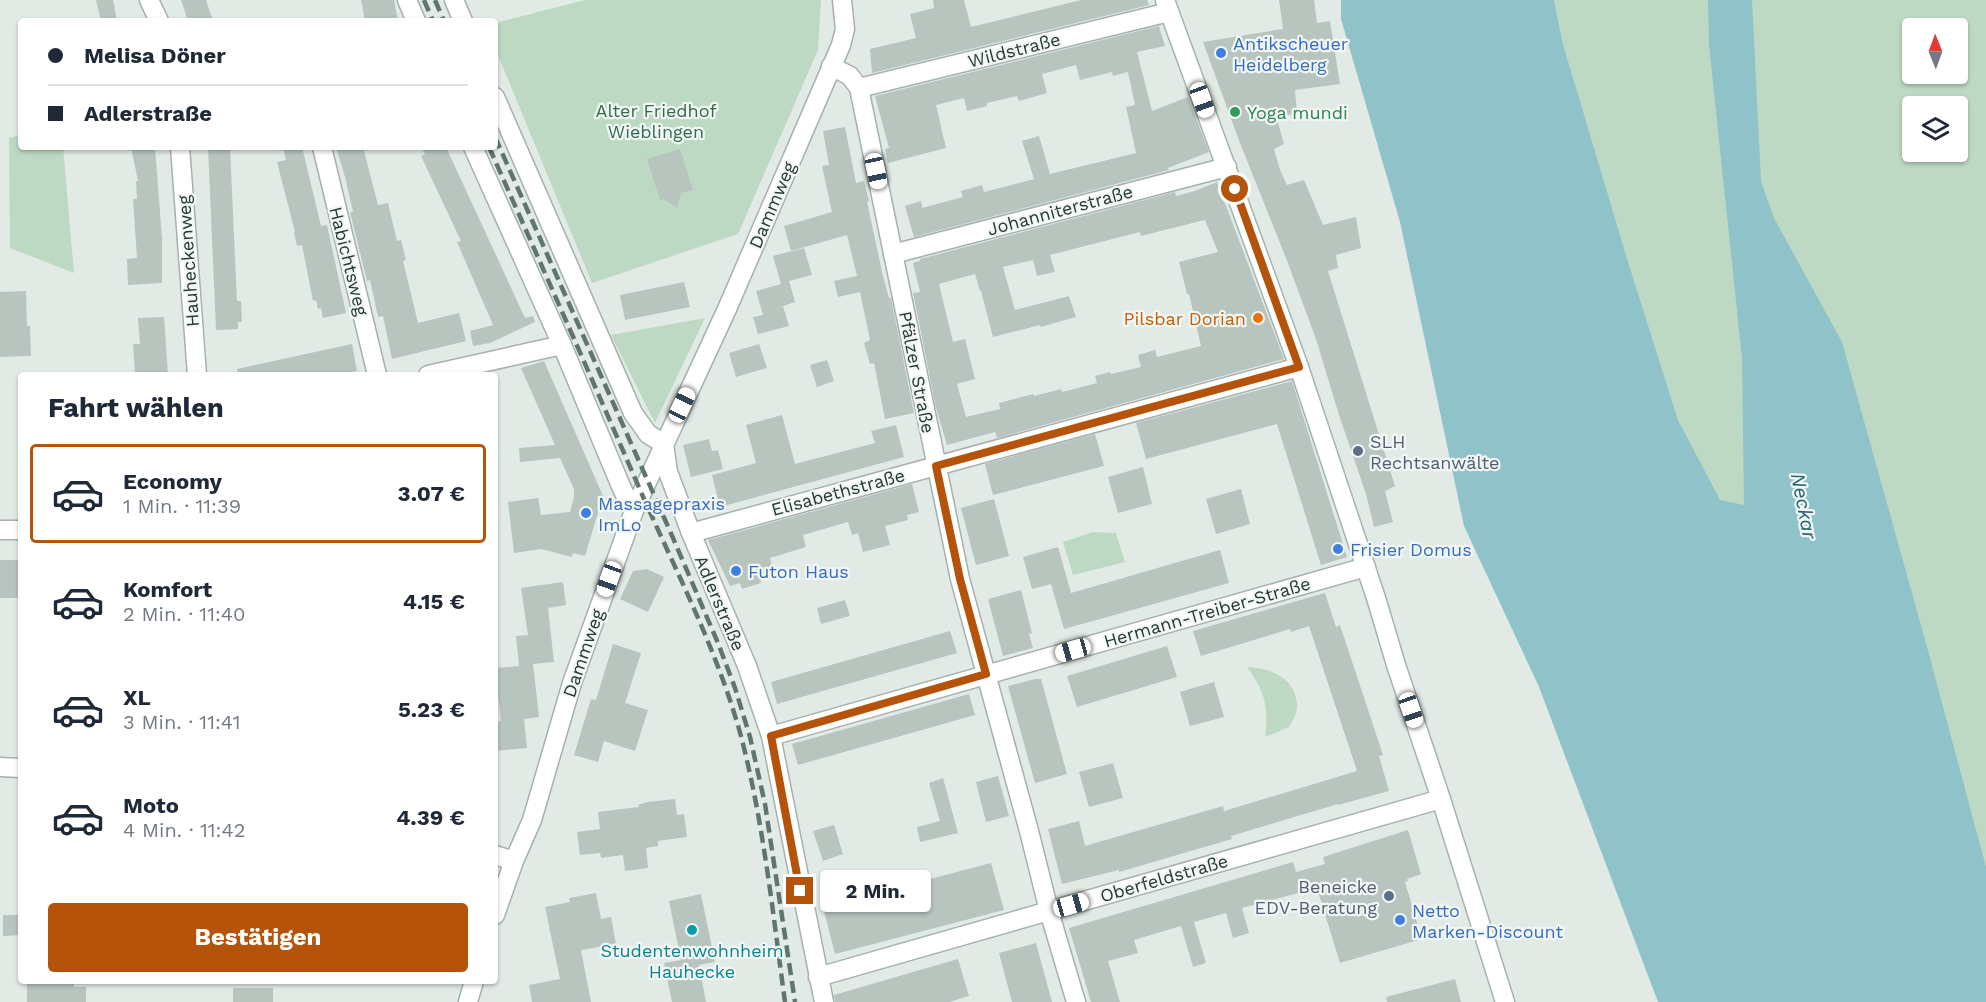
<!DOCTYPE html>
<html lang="de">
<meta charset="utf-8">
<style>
:root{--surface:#fff;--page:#f6f6f7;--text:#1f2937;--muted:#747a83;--line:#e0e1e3;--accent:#b45309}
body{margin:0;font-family:"Work Sans",sans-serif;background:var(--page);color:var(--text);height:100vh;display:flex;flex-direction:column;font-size:22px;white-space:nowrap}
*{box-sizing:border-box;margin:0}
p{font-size:20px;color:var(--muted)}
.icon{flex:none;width:33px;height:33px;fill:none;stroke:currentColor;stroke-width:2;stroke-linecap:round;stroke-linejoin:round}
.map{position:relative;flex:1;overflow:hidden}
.panel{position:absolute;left:18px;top:372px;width:480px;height:612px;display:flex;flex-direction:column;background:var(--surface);border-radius:6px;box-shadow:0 2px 4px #0004}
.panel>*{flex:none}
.hud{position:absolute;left:18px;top:18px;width:480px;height:132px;border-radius:6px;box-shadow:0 2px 4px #0004;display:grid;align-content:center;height:132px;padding:0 30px;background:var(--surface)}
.needle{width:39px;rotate:359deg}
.buttons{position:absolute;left:1902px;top:18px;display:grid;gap:12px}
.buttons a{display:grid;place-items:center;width:66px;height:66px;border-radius:6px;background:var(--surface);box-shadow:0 2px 4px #0004;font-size:30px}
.end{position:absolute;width:27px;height:27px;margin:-14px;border:8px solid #b45309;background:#fff;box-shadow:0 0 0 3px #fff}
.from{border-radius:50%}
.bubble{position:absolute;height:42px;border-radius:6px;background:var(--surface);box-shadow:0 2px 4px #0004;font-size:20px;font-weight:700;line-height:42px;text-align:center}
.car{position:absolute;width:18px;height:36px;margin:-18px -9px;border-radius:8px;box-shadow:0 0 4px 2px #0007;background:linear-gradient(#fff 24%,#345 0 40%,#fff 0 76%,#345 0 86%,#fff 0)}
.hud b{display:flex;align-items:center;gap:21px;height:57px;font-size:22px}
.hud b+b{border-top:2px solid var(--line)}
.hud i{width:15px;height:15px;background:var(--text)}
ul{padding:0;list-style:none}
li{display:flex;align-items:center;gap:18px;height:99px;margin:0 12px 9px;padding:0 18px;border:3px solid transparent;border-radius:6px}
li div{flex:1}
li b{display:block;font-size:22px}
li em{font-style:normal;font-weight:700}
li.on{border-color:var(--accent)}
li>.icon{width:54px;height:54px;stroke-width:1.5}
h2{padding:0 30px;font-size:27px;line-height:72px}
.button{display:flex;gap:12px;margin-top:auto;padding:12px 30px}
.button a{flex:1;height:69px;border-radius:6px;background:var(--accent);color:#fff;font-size:24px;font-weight:700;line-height:69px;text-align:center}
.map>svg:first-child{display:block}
.green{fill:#bdd9c4;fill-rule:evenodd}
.water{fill:#90c2c9}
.building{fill:#b8c5bf;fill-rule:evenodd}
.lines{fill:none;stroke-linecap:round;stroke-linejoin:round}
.street-casing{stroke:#a5b1ad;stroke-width:21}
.secondary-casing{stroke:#a2b5ae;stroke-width:21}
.street{stroke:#fff;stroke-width:18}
.secondary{stroke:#fff;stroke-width:18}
.rail{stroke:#5f756e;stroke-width:4.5;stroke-dasharray:12 6;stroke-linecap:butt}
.route{stroke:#b45309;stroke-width:8}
.shop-dot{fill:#3f7fe0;stroke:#f2f7f5;stroke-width:2}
.leisure-dot{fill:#2e9e5b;stroke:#f2f7f5;stroke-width:2}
.food-dot{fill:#e8710a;stroke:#f2f7f5;stroke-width:2}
.service-dot{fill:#5c6f8a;stroke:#f2f7f5;stroke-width:2}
.culture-dot{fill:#0f9aa8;stroke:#f2f7f5;stroke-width:2}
.labels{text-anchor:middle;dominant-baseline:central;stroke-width:4.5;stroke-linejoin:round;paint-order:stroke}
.shop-label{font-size:18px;fill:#366cbe;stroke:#f2f7f5;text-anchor:start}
.street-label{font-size:18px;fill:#243933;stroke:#f2f7f5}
.park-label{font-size:18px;fill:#336b47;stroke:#f2f7f5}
.leisure-label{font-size:18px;fill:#27864d;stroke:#f2f7f5;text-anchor:start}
.food-label{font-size:18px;fill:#c56008;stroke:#f2f7f5;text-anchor:end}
.service-label{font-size:18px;fill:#4e5e75;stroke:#f2f7f5;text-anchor:start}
.culture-label{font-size:18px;fill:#0d838f;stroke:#f2f7f5}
.water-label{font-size:20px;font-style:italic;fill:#25646e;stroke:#f2f7f5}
</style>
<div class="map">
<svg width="1986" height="1002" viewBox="0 0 1986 1002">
<rect width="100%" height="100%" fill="#e2eae6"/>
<g class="green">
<polygon points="585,0 821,0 818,50 738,234 592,283 495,48 495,23"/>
<path d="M1554,0H1986V1002H1880L1691,446L1678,420L1631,276L1563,44ZM1912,28H1958V74H1912ZM1912,106H1958V152H1912Z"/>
<polygon points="21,135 21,147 63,147 74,273 10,248 9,138"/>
<polygon points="705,318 655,423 611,335"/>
<polygon points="1093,532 1116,533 1125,562 1073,575 1063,542"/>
<path d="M1247,667C1270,668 1295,677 1297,704C1298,711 1293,720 1289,727L1265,737C1269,708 1265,691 1247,667Z"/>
</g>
<polygon class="water" points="1341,0 1554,0 1563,44 1627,259 1678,420 1720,500 1744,505 1742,358 1709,45 1708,0 1752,0 1761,181 1774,218 1842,342 1927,647 1986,867 1986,1002 1658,1002 1539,687 1464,526 1400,222 1341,19"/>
<g class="building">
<polygon points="96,0 113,0 117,21 101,21"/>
<polygon points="181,0 206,0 213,21 188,21"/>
<polygon points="361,0 394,0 398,21 365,21"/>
<polygon points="933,0 964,0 971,27 1081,0 1147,0 1149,5 872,73 870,49 916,38 910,14 934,8"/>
<polygon points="1279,0 1314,0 1317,23 1330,21 1340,84 1295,90 1297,114 1276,116 1284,144 1274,149 1280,170 1287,185 1304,180 1323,225 1356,217 1361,248 1336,255 1338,268 1328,271 1395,486 1385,491 1393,522 1374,527 1366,494 1339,415 1316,339 1286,258 1240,143 1203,42 1283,29"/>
<polygon points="1159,26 1165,46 1137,52 1152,111 1188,97 1209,152 1168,168 1169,170 914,237 905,206 921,201 922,208 963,197 961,191 982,185 984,192 1034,179 1022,141 1039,136 1050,174 1136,153 1126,107 1135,105 1128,72 1113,76 1112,72 1080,80 1076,65 1042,74 1047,93 1019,101 1017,96 987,103 987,106 967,111 964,98 936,105 946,148 888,163 885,149 889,148 875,96"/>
<polygon points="845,127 856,183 864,181 869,201 867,202 883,276 889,298 891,298 914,413 885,419 874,363 870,364 864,343 870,340 860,292 838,297 834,281 857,276 847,235 791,251 784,226 832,212 822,166 829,165 823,131"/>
<polygon points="131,147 155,147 162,238 162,283 128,285 127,259 137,258 133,199 137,199 136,181 138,181"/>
<polygon points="208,147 230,147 237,301 241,301 242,322 238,322 238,329 216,330"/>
<polygon points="283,147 302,147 321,226 327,225 346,313 323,318 321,308 318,309 316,300 313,301 302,245 297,246 294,232 295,232 277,162 286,160"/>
<polygon points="336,147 363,147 378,205 388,203 397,241 401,240 406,260 403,261 418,323 459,313 466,341 392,359 383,316 378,317 370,280 367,281 350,212 353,212 345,177"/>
<polygon points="421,147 446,147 525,318 533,316 535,322 490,343 473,346 470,331 493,325 457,242 461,241 421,156 425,154"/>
<polygon points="680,149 693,190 681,193 677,208 663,199 660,200 647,159"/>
<path d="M1217,182L1284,359L997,438L995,432L947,445L936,408L913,293L920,292L913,263L920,261V259L1175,192L1176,196L1195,191ZM1205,220L1218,252L1179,262L1187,294H1189L1201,346L1157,357L1155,350L1138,355L1141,367L1111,374L1110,372L1095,376L1097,383L1062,392L1061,389L1034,396L1033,394L999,403L1000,409L966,417L957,384L975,379L965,339L953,342L939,284L975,274L980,291H981L993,337L1040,325L1041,327L1076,317L1069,296L1015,310L1003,267L1033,260L1037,276L1055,272L1050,255L1140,232L1141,236Z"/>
<polygon points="804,248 812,275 789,281 795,302 783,306 789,326 758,334 753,317 763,315 756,291 781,284 773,256"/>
<polygon points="684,282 690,307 625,320 620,295"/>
<polygon points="26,291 27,326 30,326 31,356 0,357 0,292"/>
<polygon points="164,317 168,375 135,375 133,344 140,344 138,318"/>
<polygon points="352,344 357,371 338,375 237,375 237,369"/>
<polygon points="759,344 767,368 736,377 729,353"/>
<polygon points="827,360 834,381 817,387 810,365"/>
<polygon points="544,361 603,496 585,556 573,553 572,557 541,549 514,553 508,502 538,498 541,515 570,512 574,497 574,489 560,458 520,462 519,448 555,445 521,368"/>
<polygon points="1292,381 1347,557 1321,565 1277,424 1146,459 1136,423"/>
<polygon points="782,415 795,464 875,443 871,431 896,425 904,457 720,507 712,475 756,463 746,425"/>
<polygon points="1095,434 1104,466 993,495 985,464"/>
<polygon points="709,439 712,451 718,450 723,469 691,477 683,445"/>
<polygon points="1143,467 1152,504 1118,513 1108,477"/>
<polygon points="912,484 919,512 907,515 908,520 885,526 890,545 863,552 858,533 852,535 848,522 803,535 806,547 770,558 774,574 760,578 761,583 742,589 740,583 730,586 708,540"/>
<polygon points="1241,489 1250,524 1216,534 1206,499"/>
<polygon points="994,499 1009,556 976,565 961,508"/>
<polygon points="1058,547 1071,593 1220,550 1229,583 1064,629 1051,584 1032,589 1023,557"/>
<rect x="0" y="560" width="21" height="38"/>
<polygon points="647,569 664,577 648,612 620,599 633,571"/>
<polygon points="563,582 566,605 548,608 554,662 533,664 539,717 524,719 527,748 495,751 495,722 501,721 495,668 519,666 516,636 528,635 521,588"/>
<polygon points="1021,590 1032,633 1029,634 1033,648 1003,656 988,599"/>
<polygon points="1325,593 1336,627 1340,625 1383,755 1379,756 1389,791 1338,805 1338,804 1231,836 1232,839 1119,872 1119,870 1062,884 1048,829 1079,821 1085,846 1223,806 1224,811 1357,771 1309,626 1291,632 1290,629 1201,656 1193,631"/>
<polygon points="845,600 850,616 821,624 817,608"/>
<polygon points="950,631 957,653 777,704 771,682"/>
<polygon points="613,644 641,653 625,703 648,710 635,751 604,741 598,762 574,755 591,699 596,700"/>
<polygon points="1167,646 1177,677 1077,707 1067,676"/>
<polygon points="1035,679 1041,679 1067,774 1035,783 1008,686"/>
<polygon points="1214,682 1224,717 1190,726 1180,692"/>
<polygon points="969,694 975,715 798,765 792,744"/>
<polygon points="1113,763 1123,798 1089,807 1079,772"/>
<polygon points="998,776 1009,816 986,822 976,782"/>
<polygon points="943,778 958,833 920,842 917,827 940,821 929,783"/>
<polygon points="675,799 677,815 684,814 687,837 658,841 658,846 646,848 648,868 625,871 623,855 601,858 600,853 580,855 577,832 600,829 598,812 639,807 638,805 648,802"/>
<polygon points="834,825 843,854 823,861 813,831"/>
<polygon points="1408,830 1421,874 1407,879 1408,881 1405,882 1422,939 1340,963 1317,888 1242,908 1249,933 1233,938 1226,913 1194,922 1206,963 1193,967 1181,926 1134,940 1138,953 1108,961 1120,1002 1091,1002 1069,928 1293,862 1296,872 1325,864 1323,857"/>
<polygon points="991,863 1004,910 835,954 823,907"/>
<polygon points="596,893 601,919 611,917 616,944 581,950 591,1002 532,1002 529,985 560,979 545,907 570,902 569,898"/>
<polygon points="701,894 715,962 699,965 706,1002 672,1002 664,963 681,960 669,901"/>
<polygon points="3,915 21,915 21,935 3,936"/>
<polygon points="1036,943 1052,1002 1012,1002 999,953"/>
<polygon points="958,959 969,996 949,1002 835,1002 834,995"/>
<polygon points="1455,979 1461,1002 1387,1002 1386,997"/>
<polygon points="27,981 74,981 74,987 86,987 86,1002 27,1002"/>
<rect x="233" y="988" width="40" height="14"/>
</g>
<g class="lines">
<g class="street-casing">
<g id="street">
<polyline points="149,0 159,21"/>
<polyline points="407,0 416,21"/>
<polyline points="454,0 463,21"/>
<polyline points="831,66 850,76 859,88 960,579 1029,831 1049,911 1076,1002"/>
<polyline points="859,88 1169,12"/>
<polyline points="495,97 633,413 648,434 664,444 668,472 691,533 747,666 771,736 824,1002"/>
<polyline points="180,147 197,375"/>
<polyline points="322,147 377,375"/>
<polyline points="473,147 562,345 620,484 626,497 635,508"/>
<polyline points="893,254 1227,167"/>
<polyline points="428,375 562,345"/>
<polyline points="0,530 21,530"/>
<polyline points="691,533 1299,367"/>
<polyline points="771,736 1366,567"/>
<polyline points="0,767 21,768"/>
<polyline points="495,855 514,861"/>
<polyline points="495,915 514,861 532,820 572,683 635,508 727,309 841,45 845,29 842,0"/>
<polyline points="818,977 1441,799"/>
<polyline points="468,1002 474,981"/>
</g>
</g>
<g class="secondary-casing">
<polyline id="secondary" points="1165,0 1299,367 1377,601 1396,665 1441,799 1505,1002"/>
</g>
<use href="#street" class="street"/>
<use href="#secondary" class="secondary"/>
<g class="rail">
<polyline points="424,0 433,21"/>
<polyline points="435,0 444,21"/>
<polyline points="495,137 670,531 718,643 735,688 750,737 765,804 795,1002"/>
<path d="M489,147C541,264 593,381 644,499C679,577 720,657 742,740C764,826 773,915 785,1002"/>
</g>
</g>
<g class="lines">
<polyline class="route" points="800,891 771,736 986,674 960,579 936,466 1299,367 1235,189"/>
</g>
<g class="shop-dot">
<circle cx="1221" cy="53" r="6"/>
<circle cx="586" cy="513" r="6"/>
<circle cx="1338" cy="549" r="6"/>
<circle cx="736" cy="571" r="6"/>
<circle cx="1400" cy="920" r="6"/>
</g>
<circle class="leisure-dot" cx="1235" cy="112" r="6"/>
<circle class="food-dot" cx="1258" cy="318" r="6"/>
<g class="service-dot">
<circle cx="1358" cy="451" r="6"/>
<circle cx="1389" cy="896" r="6"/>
</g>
<circle class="culture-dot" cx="692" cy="930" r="6"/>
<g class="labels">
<g class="shop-label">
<text x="1233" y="43">Antikscheuer<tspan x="1233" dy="21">Heidelberg</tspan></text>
<text x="598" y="503">Massagepraxis<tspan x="598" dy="21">ImLo</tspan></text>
<text x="1350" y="549">Frisier Domus</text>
<text x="748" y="571">Futon Haus</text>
<text x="1412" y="910">Netto<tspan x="1412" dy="21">Marken-Discount</tspan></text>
</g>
<g class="street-label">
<text transform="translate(1014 50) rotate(-14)">Wildstraße</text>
<text transform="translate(772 205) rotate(-67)">Dammweg</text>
<text transform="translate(1060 210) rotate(-15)">Johanniterstraße</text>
<text transform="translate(188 261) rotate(-94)">Hauheckenweg</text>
<text transform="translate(349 261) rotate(76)">Habichtsweg</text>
<text transform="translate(917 372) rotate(79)">Pfälzer Straße</text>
<text transform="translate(838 492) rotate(-15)">Elisabethstraße</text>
<text transform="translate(720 603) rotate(67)">Adlerstraße</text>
<text transform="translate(1207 612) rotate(-16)">Hermann-Treiber-Straße</text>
<text transform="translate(583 653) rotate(-71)">Dammweg</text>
<text transform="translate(1164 878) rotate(-16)">Oberfeldstraße</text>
</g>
<g class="park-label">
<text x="656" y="110">Alter Friedhof<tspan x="656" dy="21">Wieblingen</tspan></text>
</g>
<g class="leisure-label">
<text x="1247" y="112">Yoga mundi</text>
</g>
<g class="food-label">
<text x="1246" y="318">Pilsbar Dorian</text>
</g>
<g class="service-label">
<text x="1370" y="441">SLH<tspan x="1370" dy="21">Rechtsanwälte</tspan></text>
<text x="1377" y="886" text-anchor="end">Beneicke<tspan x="1377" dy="21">EDV-Beratung</tspan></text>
</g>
<g class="culture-label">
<text x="692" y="950">Studentenwohnheim<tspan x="692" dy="21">Hauhecke</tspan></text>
</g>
<g class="water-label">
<text transform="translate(1804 506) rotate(79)">Neckar</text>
</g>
</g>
</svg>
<div class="buttons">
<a><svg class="needle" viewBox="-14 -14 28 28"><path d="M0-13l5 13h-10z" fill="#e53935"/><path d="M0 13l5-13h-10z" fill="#747a83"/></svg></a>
<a><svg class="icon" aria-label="layers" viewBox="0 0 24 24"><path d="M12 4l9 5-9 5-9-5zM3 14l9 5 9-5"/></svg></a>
</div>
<i class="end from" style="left:1235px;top:189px"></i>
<i class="end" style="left:800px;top:891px"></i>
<div class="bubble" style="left:820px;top:870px;width:111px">2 Min.</div>
<i class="car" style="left:1202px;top:100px;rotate:160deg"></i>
<i class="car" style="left:876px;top:171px;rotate:168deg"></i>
<i class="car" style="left:682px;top:405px;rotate:25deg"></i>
<i class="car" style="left:609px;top:579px;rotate:200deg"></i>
<i class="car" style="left:1073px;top:650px;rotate:254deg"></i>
<i class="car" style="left:1411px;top:710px;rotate:161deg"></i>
<i class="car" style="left:1071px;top:905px;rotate:74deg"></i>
<div class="hud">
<b><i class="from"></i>Melisa Döner</b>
<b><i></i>Adlerstraße</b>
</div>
<section class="panel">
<h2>Fahrt wählen</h2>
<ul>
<li class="on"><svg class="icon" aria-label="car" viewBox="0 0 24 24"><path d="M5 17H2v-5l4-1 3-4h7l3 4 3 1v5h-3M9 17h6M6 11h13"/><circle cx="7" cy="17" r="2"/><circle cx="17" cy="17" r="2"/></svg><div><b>Economy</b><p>1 Min. · 11:39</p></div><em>3.07 €</em></li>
<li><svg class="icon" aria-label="car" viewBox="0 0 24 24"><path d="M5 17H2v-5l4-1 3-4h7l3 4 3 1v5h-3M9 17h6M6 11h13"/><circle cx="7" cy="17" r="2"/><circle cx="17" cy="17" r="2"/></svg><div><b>Komfort</b><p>2 Min. · 11:40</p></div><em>4.15 €</em></li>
<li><svg class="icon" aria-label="car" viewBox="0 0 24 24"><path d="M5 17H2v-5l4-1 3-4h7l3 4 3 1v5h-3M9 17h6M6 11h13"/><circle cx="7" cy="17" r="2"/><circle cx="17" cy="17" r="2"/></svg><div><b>XL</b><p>3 Min. · 11:41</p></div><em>5.23 €</em></li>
<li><svg class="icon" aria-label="car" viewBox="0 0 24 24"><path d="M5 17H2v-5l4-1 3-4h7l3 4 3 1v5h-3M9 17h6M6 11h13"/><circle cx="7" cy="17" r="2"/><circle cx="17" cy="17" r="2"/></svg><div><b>Moto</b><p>4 Min. · 11:42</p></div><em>4.39 €</em></li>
</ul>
<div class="button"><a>Bestätigen</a></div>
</section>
</div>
